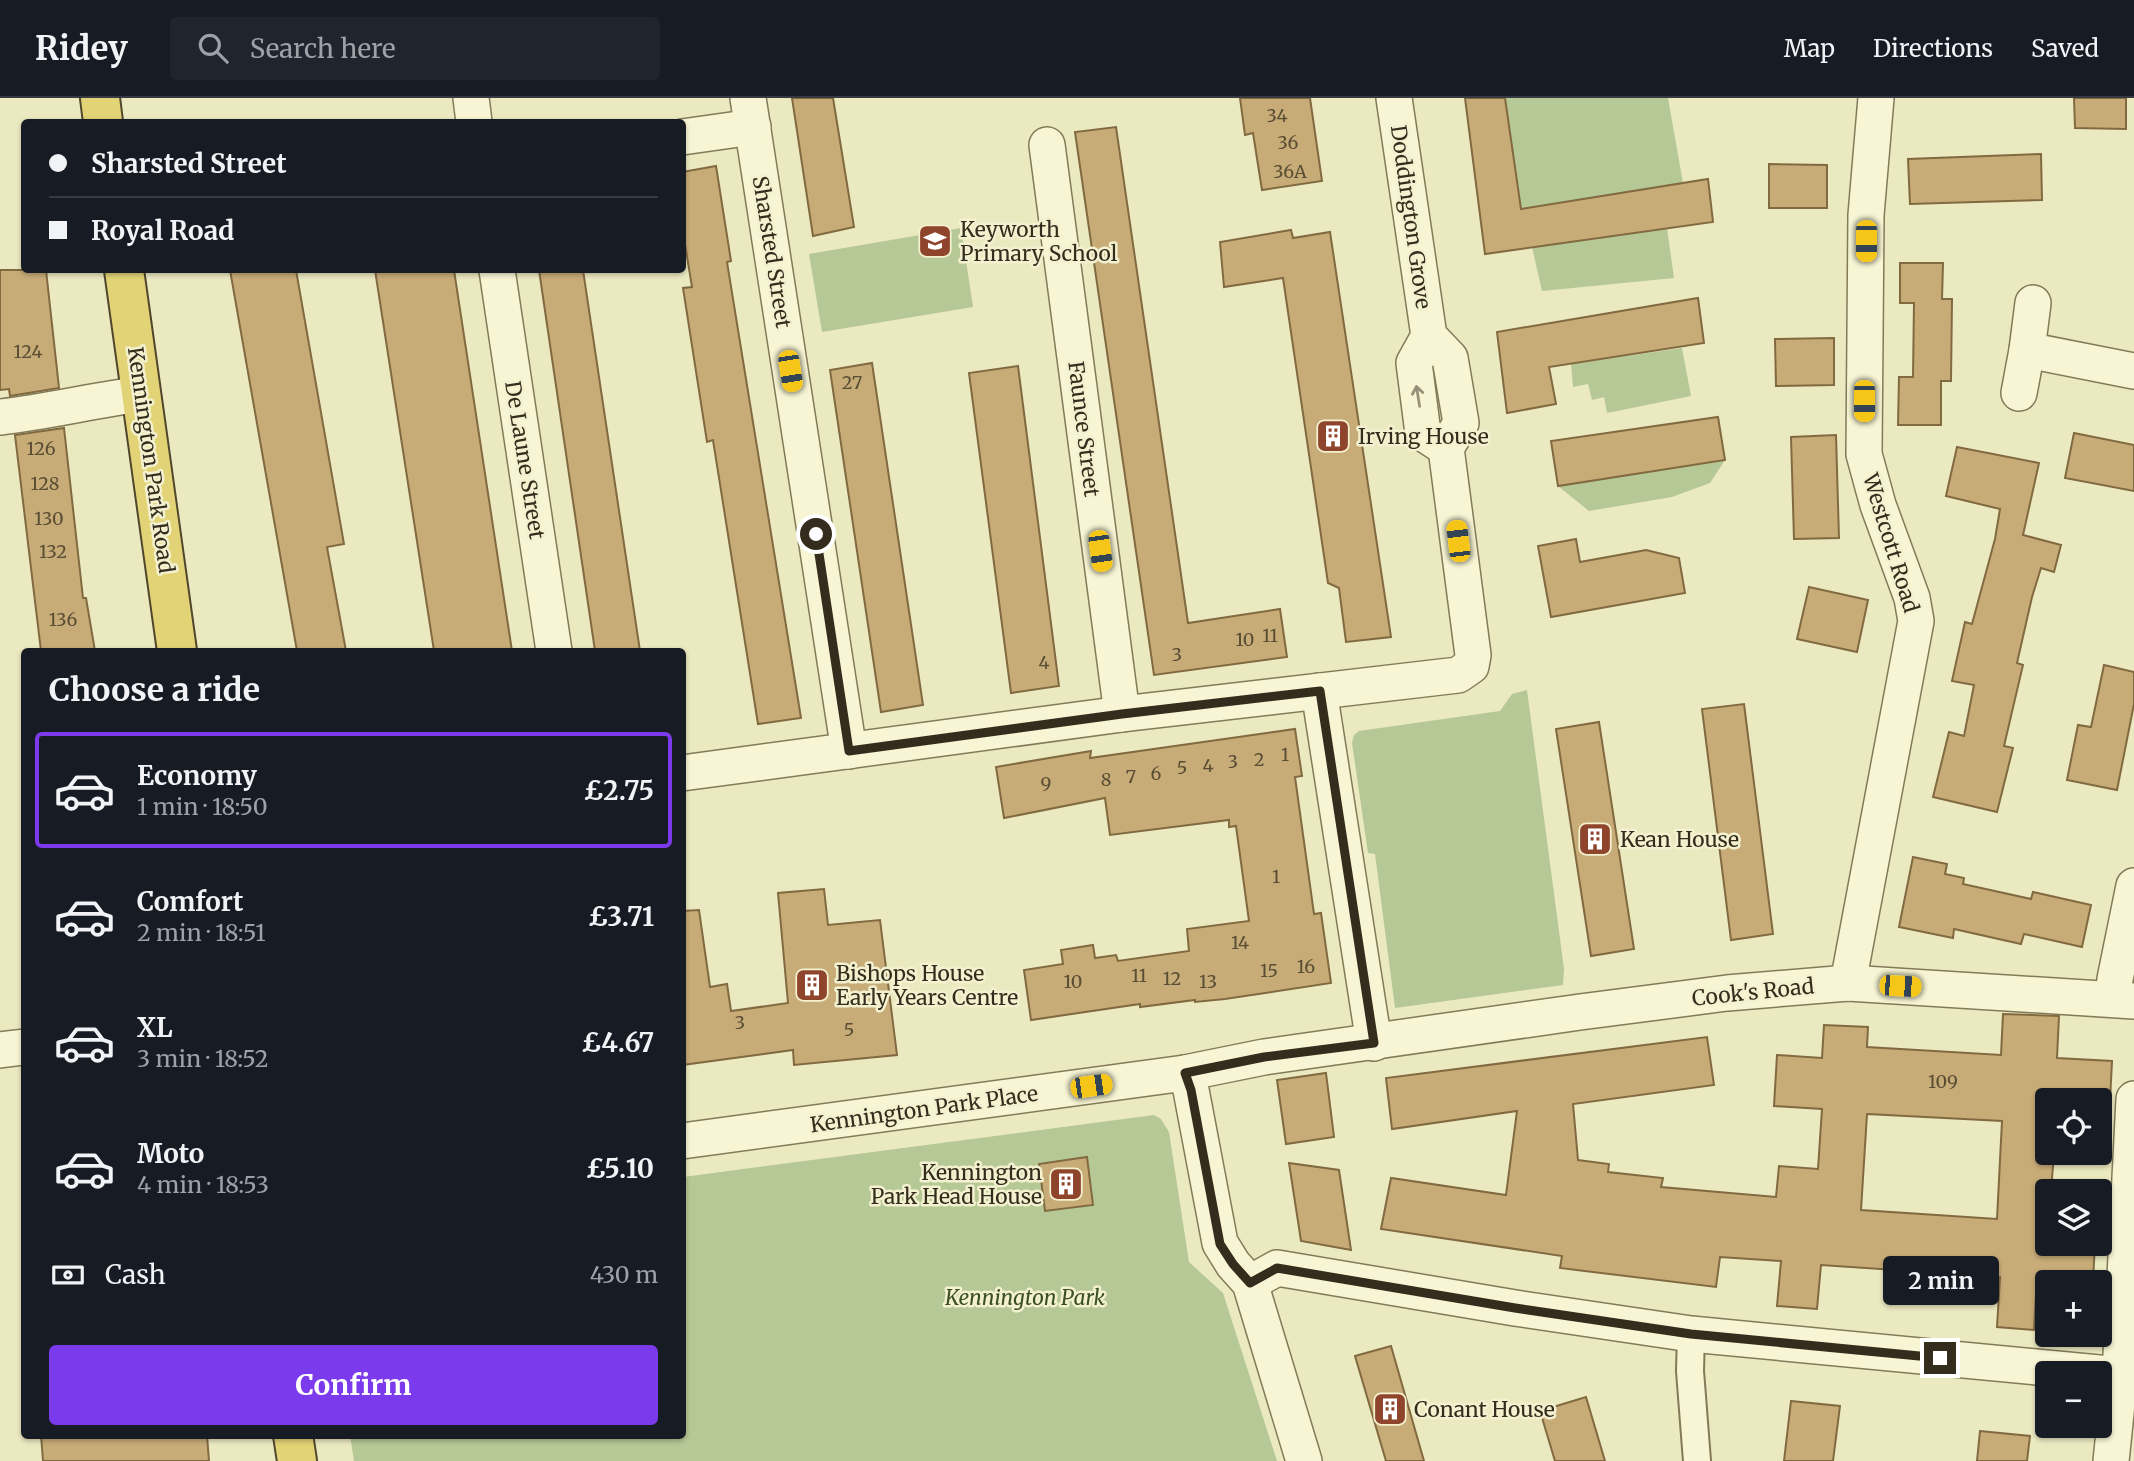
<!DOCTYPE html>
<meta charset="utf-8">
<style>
:root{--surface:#171b24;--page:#20242c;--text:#f1f3f6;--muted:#9ea1a6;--line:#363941;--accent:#7c3aed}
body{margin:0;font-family:Merriweather,serif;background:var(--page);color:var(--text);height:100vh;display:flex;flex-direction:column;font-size:26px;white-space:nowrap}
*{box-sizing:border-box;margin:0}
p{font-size:23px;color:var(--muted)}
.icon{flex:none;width:38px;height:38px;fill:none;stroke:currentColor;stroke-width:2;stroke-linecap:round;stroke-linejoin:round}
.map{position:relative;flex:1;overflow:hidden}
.sheet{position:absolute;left:21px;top:550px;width:665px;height:791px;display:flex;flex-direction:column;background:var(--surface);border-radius:7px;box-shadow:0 2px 5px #0004}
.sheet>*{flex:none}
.guide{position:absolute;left:21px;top:21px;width:665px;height:154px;border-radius:7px;box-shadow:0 2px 5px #0004;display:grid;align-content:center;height:154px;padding:0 28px;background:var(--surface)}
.controls{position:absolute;left:2035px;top:990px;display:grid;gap:14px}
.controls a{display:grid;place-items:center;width:77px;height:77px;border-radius:7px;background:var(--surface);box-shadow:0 2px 5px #0004;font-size:35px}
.end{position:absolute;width:32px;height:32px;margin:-16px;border:9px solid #342d1d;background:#fff;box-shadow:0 0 0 4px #fff}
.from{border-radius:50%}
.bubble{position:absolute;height:49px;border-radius:7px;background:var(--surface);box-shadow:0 2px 5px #0004;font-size:23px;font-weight:700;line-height:49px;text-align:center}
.car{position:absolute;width:21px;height:42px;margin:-21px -10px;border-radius:9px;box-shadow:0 0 5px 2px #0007;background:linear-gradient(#f5c518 24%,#345 0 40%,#f5c518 0 76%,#345 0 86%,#f5c518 0)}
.guide b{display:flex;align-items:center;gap:24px;height:66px;font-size:26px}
.guide b+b{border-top:2px solid var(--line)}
.guide i{width:18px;height:18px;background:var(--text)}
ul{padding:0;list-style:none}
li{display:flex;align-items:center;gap:21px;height:116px;margin:0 14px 10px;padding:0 14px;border:4px solid transparent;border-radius:7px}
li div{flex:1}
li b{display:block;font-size:26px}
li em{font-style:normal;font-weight:700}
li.current{border-color:var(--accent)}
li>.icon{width:63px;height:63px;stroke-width:1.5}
h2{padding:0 28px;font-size:32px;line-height:84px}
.pay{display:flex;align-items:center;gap:18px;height:77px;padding:0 28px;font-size:26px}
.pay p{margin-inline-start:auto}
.primary-button{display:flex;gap:14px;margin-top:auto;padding:14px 28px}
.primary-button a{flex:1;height:80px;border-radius:7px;background:var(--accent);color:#fff;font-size:28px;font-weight:700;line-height:80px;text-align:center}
header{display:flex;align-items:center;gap:42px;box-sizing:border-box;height:98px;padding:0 35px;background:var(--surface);border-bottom:2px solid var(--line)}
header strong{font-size:33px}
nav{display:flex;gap:38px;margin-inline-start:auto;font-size:24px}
.search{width:490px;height:63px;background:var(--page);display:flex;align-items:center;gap:18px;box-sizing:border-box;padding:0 24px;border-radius:7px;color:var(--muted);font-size:26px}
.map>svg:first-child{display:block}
.green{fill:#b6c895}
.building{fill:#c8ac78;stroke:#816a40;stroke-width:2;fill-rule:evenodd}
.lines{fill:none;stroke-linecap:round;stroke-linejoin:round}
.pedestrian-casing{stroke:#837a59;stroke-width:30}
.minor-casing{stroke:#837a59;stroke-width:38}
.trunk-casing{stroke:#51472d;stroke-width:42}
.pedestrian{stroke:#f7f5d3;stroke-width:26}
.minor{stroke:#f7f5d3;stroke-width:35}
.trunk{stroke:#e2d376;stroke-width:38}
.oneway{stroke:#969178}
.route{stroke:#342d1d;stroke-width:9}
.labels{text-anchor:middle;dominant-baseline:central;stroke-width:5;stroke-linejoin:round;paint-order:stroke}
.number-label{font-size:18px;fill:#594d34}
.street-label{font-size:21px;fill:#342d1d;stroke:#f3f1cf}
.poi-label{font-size:21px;fill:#342d1d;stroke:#f3f1cf;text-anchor:start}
.park-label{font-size:21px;font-style:italic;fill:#3a4f24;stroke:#f3f1cf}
</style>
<header>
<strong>Ridey</strong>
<div class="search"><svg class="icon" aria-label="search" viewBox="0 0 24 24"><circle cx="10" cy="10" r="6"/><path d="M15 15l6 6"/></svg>Search here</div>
<nav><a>Map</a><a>Directions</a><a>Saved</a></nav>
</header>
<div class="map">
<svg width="2134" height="1363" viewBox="0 0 2134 1363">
<rect width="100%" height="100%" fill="#ebe9c0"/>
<g class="green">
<polygon points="1505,0 1668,0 1683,85 1521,111"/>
<polygon points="961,130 973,209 822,234 809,156"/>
<polygon points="1667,130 1674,180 1542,193 1532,149"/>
<polygon points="1682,250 1691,298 1607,315 1604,299 1592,302 1588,286 1573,289 1571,266"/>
<polygon points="1725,362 1710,385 1672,399 1589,413 1558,388"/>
<polygon points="1527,592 1564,871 1563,887 1395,910 1375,756 1368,755 1352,645 1354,637 1359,633 1500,613 1512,596"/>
<polygon points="1154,1017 1161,1021 1169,1034 1189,1164 1223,1195 1277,1363 354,1363 350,1337 682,1337 683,1079"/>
</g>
<g class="building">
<polygon points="792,0 833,0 854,129 813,138"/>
<polygon points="1240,0 1310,0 1322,83 1262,92 1253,35 1245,37"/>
<polygon points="1465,0 1505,0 1521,111 1708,81 1713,124 1485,156"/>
<polygon points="2074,0 2126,0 2126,31 2075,30"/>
<polygon points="1116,29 1188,525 1280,511 1287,559 1154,577 1075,34"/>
<polygon points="2041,56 2042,102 1910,106 1908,61"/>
<polygon points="1769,66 1827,67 1827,110 1769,110"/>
<polygon points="716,68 731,163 727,164 801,620 758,626 713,342 707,344 683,190 692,189 682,128 682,74"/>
<polygon points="1291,132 1293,140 1330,134 1391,539 1346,544 1339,490 1328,485 1283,180 1224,189 1220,144"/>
<polygon points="1900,165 1943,165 1942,201 1952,201 1951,283 1941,283 1941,327 1898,327 1899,279 1913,279 1914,205 1900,205"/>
<polygon points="0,172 46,172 59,290 10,298 9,291 0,292"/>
<polygon points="230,172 296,172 344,446 327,449 346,553 297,553"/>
<polygon points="375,172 454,172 512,553 434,553"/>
<polygon points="539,172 583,172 640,553 595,553"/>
<polygon points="1698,200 1704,245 1549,269 1556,306 1507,315 1497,234"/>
<polygon points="1834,240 1834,287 1776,288 1775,241"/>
<polygon points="872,265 923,607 881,614 830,272"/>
<polygon points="1018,268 1059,588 1011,595 969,275"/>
<polygon points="1718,319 1725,362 1558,388 1551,343"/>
<polygon points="64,330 83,500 86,500 95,553 41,553 15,337"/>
<polygon points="2074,335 2134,347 2134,393 2065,380"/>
<polygon points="1836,337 1839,440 1794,441 1791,339"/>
<polygon points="1957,349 2039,365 2023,437 2061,447 2054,474 2041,470 2032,499 2017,565 2023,567 2004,648 2013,650 1997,714 1933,699 1949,634 1964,638 1974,587 1952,583 1965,524 1972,526 1995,441 2000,411 1946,398"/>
<polygon points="1576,441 1580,464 1646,452 1679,460 1685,495 1551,519 1538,448"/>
<polygon points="1809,489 1868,502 1857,554 1797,541"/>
<polygon points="2104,567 2134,574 2134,606 2117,692 2067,682 2078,627 2091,629"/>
<polygon points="1744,606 1773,836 1731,842 1702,611"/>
<polygon points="1599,624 1634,851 1591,858 1556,631"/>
<polygon points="1295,631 1302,678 1295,679 1314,816 1321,815 1331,885 1225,901 1195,904 1195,902 1140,909 1140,906 1031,922 1024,872 1063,866 1061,852 1093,847 1095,860 1116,857 1118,863 1189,853 1187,831 1249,823 1236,728 1229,729 1229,722 1110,737 1105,700 1004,720 996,669 1091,653 1090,660"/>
<polygon points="1913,759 1947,766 1945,776 1964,780 1963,786 2031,801 2033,794 2091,807 2082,849 2024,836 2021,846 1954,831 1953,840 1899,829"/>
<polygon points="824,791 828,827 880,822 897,957 794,967 793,952 682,967 682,813 699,812 710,889 727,886 731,913 788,905 778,795"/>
<path d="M2003,916L2059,918L2057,960L2112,963L2110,1003H2048V1055H2054L2051,1094H2048V1146H2095L2093,1182L2037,1178L2034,1232L1997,1229L2000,1179L1821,1167L1817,1211L1777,1208L1781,1163L1720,1159L1716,1189L1560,1170L1562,1158L1381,1131L1391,1080L1506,1097L1517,1013L1392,1031L1386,980L1707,939L1714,987L1573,1006L1578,1062L1609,1066L1608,1074L1663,1080L1661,1089L1776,1099L1779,1068L1818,1071L1822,1011L1774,1008L1777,957L1822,960L1824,927L1868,929L1867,949L2001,957ZM1867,1016L2002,1023L1997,1121L1861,1112Z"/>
<polygon points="1326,975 1334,1039 1286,1046 1277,982"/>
<polygon points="1087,1059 1093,1107 1045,1113 1039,1066"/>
<polygon points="1289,1065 1339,1072 1351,1152 1301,1143"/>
<polygon points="1391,1248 1424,1363 1386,1363 1355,1258"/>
<polygon points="1586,1299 1605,1363 1555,1363 1540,1313"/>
<polygon points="1791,1303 1840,1308 1833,1363 1784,1363"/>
<polygon points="1980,1333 2030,1338 2027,1363 1977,1363"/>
<polygon points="41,1337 207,1337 209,1363 43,1363"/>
</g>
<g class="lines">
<g class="pedestrian-casing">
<polyline id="pedestrian" points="1691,1236 1690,1273 1697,1363"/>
</g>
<g class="minor-casing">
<g id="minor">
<polyline points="471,0 474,24"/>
<polyline points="748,0 849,653"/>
<polyline points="682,39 753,29"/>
<polyline points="1047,47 1122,616"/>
<polyline points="497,172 554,553"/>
<polyline points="2033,205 2027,252 2134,273"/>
<polyline points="1429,238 1414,265 1423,335 1446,350"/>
<polyline points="2019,295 2027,252"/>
<path d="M0,319C48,314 94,302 142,296"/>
<polyline points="1319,593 1374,945"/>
<polyline points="682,675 1122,616 1458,577 1471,568 1473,557 1446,350 1461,325 1450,260 1429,238 1394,0"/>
<polyline points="1848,885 1916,523 1912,500 1878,407 1864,356 1866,117 1876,0"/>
<polyline points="2113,901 2115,881 2134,788"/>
<polyline points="0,952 24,949"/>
<polyline points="1185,975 1191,992 1220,1145 1233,1166 1250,1185 1304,1363"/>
<polyline points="682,1043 1185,975 1264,959 1580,914 1727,895 1848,885 2134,903"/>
<polyline points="1250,1185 1277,1170 1515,1210 1691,1236 2120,1277"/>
<polyline points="2111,1363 2120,1277 2134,1001"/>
</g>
</g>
<g class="trunk-casing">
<g id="trunk">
<polyline points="100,0 103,24"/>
<polyline points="124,172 177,553"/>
<polyline points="293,1337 297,1363"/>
</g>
</g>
<use href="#pedestrian" class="pedestrian"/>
<use href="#minor" class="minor"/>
<use href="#trunk" class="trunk"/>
</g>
<defs><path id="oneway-shaft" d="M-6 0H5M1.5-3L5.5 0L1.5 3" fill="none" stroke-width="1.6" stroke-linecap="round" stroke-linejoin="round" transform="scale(1.75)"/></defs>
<use class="oneway" href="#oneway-shaft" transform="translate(1418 298) rotate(-99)"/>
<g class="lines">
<polyline class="route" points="816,436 849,653 1122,616 1320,593 1374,945 1264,959 1185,975 1191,992 1220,1146 1233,1166 1250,1185 1277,1170 1515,1210 1691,1236 1940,1260"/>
</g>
<defs>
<g id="school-square" transform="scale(1.75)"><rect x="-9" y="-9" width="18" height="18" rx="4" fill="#8f442c" stroke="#f3f1cf"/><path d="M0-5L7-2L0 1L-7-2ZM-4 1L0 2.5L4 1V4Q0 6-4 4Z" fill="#fff"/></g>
<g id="building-square" transform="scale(1.75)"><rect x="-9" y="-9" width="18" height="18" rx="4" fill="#8f442c" stroke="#f3f1cf"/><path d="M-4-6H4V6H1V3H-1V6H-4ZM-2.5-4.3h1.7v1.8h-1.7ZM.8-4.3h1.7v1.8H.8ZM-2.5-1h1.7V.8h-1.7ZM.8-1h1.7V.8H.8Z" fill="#fff"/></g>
</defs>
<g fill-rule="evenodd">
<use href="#school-square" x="935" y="143"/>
<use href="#building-square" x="1333" y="338"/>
<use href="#building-square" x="1595" y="741"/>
<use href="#building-square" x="812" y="887"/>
<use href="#building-square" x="1066" y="1086"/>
<use href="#building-square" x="1390" y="1311"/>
</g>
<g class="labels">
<g class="number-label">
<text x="1277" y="17">34</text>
<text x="1288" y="44">36</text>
<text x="1290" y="73">36A</text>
<text x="28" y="253">124</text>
<text x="852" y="284">27</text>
<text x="41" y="350">126</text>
<text x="45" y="385">128</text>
<text x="49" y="420">130</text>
<text x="53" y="453">132</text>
<text x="63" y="521">136</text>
<text x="1270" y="537">11</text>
<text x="1245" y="541">10</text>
<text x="1177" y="556">3</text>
<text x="1044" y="564">4</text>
<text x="1285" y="656">1</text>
<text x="1259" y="661">2</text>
<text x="1233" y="663">3</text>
<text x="1208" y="667">4</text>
<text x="1182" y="669">5</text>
<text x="1156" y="675">6</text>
<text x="1131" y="678">7</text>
<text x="1106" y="681">8</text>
<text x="1046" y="685">9</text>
<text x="1276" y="778">1</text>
<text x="1240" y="844">14</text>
<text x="1306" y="868">16</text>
<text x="1269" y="872">15</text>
<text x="1139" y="877">11</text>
<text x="1172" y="880">12</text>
<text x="1073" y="883">10</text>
<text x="1208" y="883">13</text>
<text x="740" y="924">3</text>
<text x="849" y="931">5</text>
<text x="1943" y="983">109</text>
</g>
<g class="street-label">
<text transform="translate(1411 119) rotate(82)">Doddington Grove</text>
<text transform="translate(772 154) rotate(81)">Sharsted Street</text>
<text transform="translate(1084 331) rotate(83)">Faunce Street</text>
<text transform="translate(151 362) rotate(82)">Kennington Park Road</text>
<text transform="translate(525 362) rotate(81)">De Laune Street</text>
<text transform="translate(1891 445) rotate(73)">Westcott Road</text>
<text transform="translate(1753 894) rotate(-6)">Cook's Road</text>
<text transform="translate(924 1011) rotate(-8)">Kennington Park Place</text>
</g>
<g class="poi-label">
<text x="960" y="131">Keyworth<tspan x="960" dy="24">Primary School</tspan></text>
<text x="1358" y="338">Irving House</text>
<text x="1620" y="741">Kean House</text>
<text x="836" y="875">Bishops House<tspan x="836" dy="24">Early Years Centre</tspan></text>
<text x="1042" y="1074" text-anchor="end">Kennington<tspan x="1042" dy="24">Park Head House</tspan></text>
<text x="1414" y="1311">Conant House</text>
</g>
<g class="park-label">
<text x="1025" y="1199">Kennington Park</text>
</g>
</g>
</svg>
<div class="controls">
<a><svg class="icon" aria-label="locate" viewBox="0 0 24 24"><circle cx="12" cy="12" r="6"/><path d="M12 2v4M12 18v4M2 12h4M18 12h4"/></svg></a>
<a><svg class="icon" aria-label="layers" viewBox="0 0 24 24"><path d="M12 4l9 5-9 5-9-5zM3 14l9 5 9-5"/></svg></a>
<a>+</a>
<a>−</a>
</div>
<i class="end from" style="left:816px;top:436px"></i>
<i class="end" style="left:1940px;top:1260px"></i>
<div class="bubble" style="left:1883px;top:1158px;width:116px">2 min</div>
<i class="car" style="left:1866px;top:143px;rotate:180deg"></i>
<i class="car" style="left:790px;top:273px;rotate:171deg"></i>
<i class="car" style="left:1864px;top:303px;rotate:180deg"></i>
<i class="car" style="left:1458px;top:443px;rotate:353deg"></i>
<i class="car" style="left:1100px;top:453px;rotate:172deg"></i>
<i class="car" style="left:1900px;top:888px;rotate:93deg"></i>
<i class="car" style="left:1091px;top:988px;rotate:82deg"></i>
<div class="guide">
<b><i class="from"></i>Sharsted Street</b>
<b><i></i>Royal Road</b>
</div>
<section class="sheet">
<h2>Choose a ride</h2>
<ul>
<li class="current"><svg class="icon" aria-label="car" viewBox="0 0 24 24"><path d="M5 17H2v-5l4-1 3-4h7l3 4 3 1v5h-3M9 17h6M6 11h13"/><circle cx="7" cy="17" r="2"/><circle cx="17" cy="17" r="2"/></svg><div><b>Economy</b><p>1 min · 18:50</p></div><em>£2.75</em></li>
<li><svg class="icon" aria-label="car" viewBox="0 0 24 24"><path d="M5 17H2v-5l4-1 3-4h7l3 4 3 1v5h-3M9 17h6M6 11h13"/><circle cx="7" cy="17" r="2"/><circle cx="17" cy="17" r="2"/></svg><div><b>Comfort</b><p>2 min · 18:51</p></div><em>£3.71</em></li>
<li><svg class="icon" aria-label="car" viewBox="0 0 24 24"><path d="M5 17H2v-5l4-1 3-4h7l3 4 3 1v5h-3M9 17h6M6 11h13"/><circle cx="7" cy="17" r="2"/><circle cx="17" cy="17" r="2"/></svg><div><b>XL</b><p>3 min · 18:52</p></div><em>£4.67</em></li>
<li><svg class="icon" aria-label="car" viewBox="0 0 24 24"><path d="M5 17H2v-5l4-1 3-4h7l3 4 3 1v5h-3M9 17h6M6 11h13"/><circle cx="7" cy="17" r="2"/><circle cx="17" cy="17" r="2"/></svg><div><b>Moto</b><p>4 min · 18:53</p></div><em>£5.10</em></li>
</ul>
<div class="pay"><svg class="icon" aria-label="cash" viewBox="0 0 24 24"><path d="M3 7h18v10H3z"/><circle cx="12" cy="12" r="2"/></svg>Cash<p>430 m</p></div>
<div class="primary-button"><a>Confirm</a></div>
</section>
</div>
